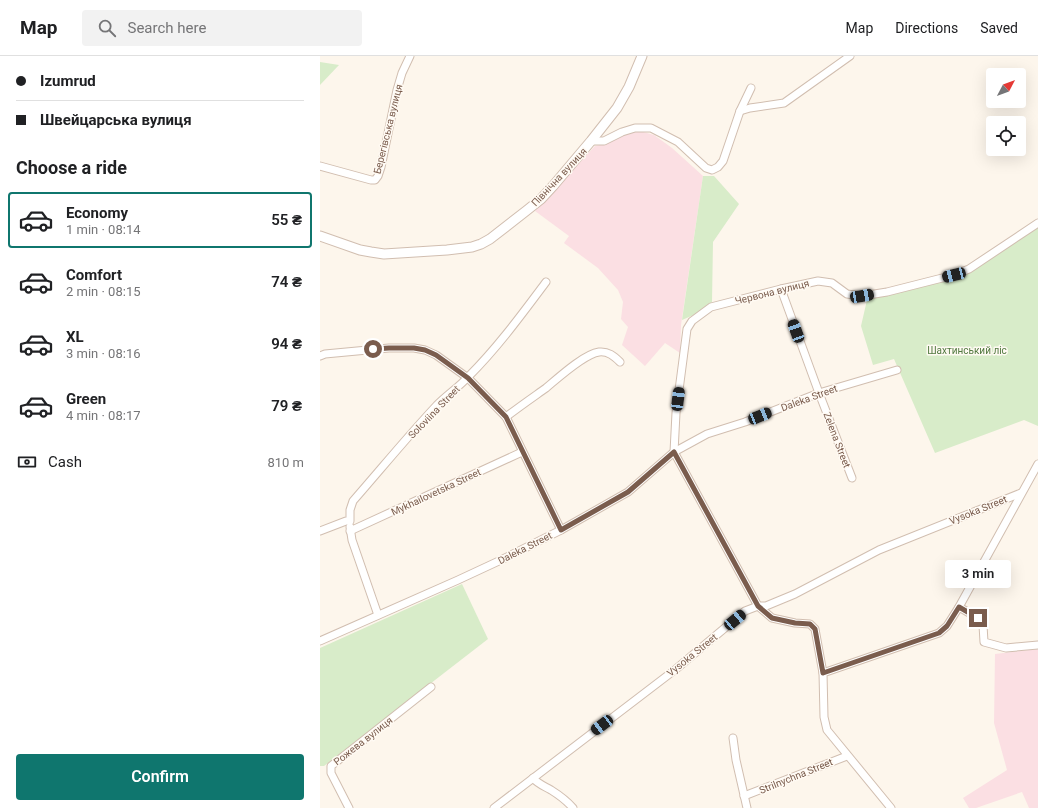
<!DOCTYPE html>
<meta charset="utf-8">
<style>
:root{--surface:#fff;--page:#f2f2f2;--text:#202124;--muted:#757577;--line:#e0e0e0;--accent:#0f766e}
body{margin:0;font-family:Roboto,sans-serif;background:var(--page);color:var(--text);height:100vh;display:flex;flex-direction:column;font-size:15px;white-space:nowrap}
*{box-sizing:border-box;margin:0}
p{font-size:13px;color:var(--muted)}
.icon{flex:none;width:22px;height:22px;fill:none;stroke:currentColor;stroke-width:2;stroke-linecap:round;stroke-linejoin:round}
.map{position:relative;flex:1;overflow:hidden}
.sheet{display:flex;flex-direction:column;background:var(--surface);width:320px}
.sheet>*{flex:none}
.hud{display:grid;align-content:center;height:88px;padding:0 16px;background:var(--surface)}
.needle{width:26px;rotate:49deg}
.fabs{position:absolute;left:666px;top:12px;display:grid;gap:8px}
.fabs a{display:grid;place-items:center;width:40px;height:40px;border-radius:4px;background:var(--surface);box-shadow:0 4px 16px #0002;font-size:20px}
.end{position:absolute;width:18px;height:18px;margin:-9px;border:5px solid #7a5c4d;background:#fff;box-shadow:0 0 0 2px #fff}
.from{border-radius:50%}
.bubble{position:absolute;height:28px;border-radius:4px;background:var(--surface);box-shadow:0 4px 16px #0002;font-size:13px;font-weight:600;line-height:28px;text-align:center}
.car{position:absolute;width:12px;height:24px;margin:-12px -6px;border-radius:5px;box-shadow:0 0 3px 1px #0007;background:linear-gradient(#222 24%,#8ab4d8 0 40%,#222 0 76%,#8ab4d8 0 86%,#222 0)}
.hud b{display:flex;align-items:center;gap:14px;height:38px;font-size:15px}
.hud b+b{border-top:1px solid var(--line)}
.hud i{width:10px;height:10px;background:var(--text)}
ul{padding:0;list-style:none}
li{display:flex;align-items:center;gap:12px;height:56px;margin:0 8px 6px;padding:0 8px;border:2px solid transparent;border-radius:4px}
li div{flex:1}
li b{display:block;font-size:15px}
li em{font-style:normal;font-weight:600}
li.on{border-color:var(--accent)}
li>.icon{width:36px;height:36px;stroke-width:1.5}
h2{padding:0 16px;font-size:18px;line-height:48px}
.pay{display:flex;align-items:center;gap:10px;height:44px;padding:0 16px;font-size:15px}
.pay p{margin-inline-start:auto}
.primary-button{display:flex;gap:8px;margin-top:auto;padding:8px 16px}
.primary-button a{flex:1;height:46px;border-radius:4px;background:var(--accent);color:#fff;font-size:16px;font-weight:600;line-height:46px;text-align:center}
header{display:flex;align-items:center;gap:24px;box-sizing:border-box;height:56px;padding:0 20px;background:var(--surface);border-bottom:1px solid var(--line)}
header strong{font-size:19px}
nav{display:flex;gap:22px;margin-inline-start:auto;font-size:14px}
.search{width:280px;height:36px;background:var(--page);display:flex;align-items:center;gap:10px;box-sizing:border-box;padding:0 14px;border-radius:4px;color:var(--muted);font-size:15px}
main{display:flex;flex:1;min-height:0}
.map>svg:first-child{display:block}
.medical{fill:#fbdfe3}
.green{fill:#d8ecc9}
.lines{fill:none;stroke-linecap:round;stroke-linejoin:round}
.minor-casing{stroke:#d1beb0;stroke-width:9}
.tertiary-casing{stroke:#d1beb0;stroke-width:11}
.minor{stroke:#fff;stroke-width:7}
.tertiary{stroke:#fff;stroke-width:9}
.route{stroke:#7a5c4d;stroke-width:5}
.labels{text-anchor:middle;dominant-baseline:central;stroke-width:3;stroke-linejoin:round;paint-order:stroke}
.street-label{font-size:10px;fill:#7a5c4d;stroke:#fffaf3}
.park-label{font-size:10px;fill:#537a41;stroke:#fffaf3}
</style>
<header>
<strong>Map</strong>
<div class="search"><svg class="icon" aria-label="search" viewBox="0 0 24 24"><circle cx="10" cy="10" r="6"/><path d="M15 15l6 6"/></svg>Search here</div>
<nav><a>Map</a><a>Directions</a><a>Saved</a></nav>
</header>
<main>
<section class="sheet">
<div class="hud">
<b><i class="from"></i>Izumrud</b>
<b><i></i>Швейцарська вулиця</b>
</div>
<h2>Choose a ride</h2>
<ul>
<li class="on"><svg class="icon" aria-label="car" viewBox="0 0 24 24"><path d="M5 17H2v-5l4-1 3-4h7l3 4 3 1v5h-3M9 17h6M6 11h13"/><circle cx="7" cy="17" r="2"/><circle cx="17" cy="17" r="2"/></svg><div><b>Economy</b><p>1 min · 08:14</p></div><em>55 ₴</em></li>
<li><svg class="icon" aria-label="car" viewBox="0 0 24 24"><path d="M5 17H2v-5l4-1 3-4h7l3 4 3 1v5h-3M9 17h6M6 11h13"/><circle cx="7" cy="17" r="2"/><circle cx="17" cy="17" r="2"/></svg><div><b>Comfort</b><p>2 min · 08:15</p></div><em>74 ₴</em></li>
<li><svg class="icon" aria-label="car" viewBox="0 0 24 24"><path d="M5 17H2v-5l4-1 3-4h7l3 4 3 1v5h-3M9 17h6M6 11h13"/><circle cx="7" cy="17" r="2"/><circle cx="17" cy="17" r="2"/></svg><div><b>XL</b><p>3 min · 08:16</p></div><em>94 ₴</em></li>
<li><svg class="icon" aria-label="car" viewBox="0 0 24 24"><path d="M5 17H2v-5l4-1 3-4h7l3 4 3 1v5h-3M9 17h6M6 11h13"/><circle cx="7" cy="17" r="2"/><circle cx="17" cy="17" r="2"/></svg><div><b>Green</b><p>4 min · 08:17</p></div><em>79 ₴</em></li>
</ul>
<div class="pay"><svg class="icon" aria-label="cash" viewBox="0 0 24 24"><path d="M3 7h18v10H3z"/><circle cx="12" cy="12" r="2"/></svg>Cash<p>810 m</p></div>
<div class="primary-button"><a>Confirm</a></div>
</section>
<div class="map">
<svg width="718" height="752" viewBox="0 0 718 752">
<rect width="100%" height="100%" fill="#fdf6ec"/>
<g class="medical">
<polygon points="320,75 334,79 352,92 383,120 361,269 360,297 345,287 325,310 302,289 308,271 301,263 303,246 298,234 278,212 244,187 249,180 215,155 275,90 284,88 303,79"/>
<polygon points="718,593 718,752 709,752 702,736 656,752 649,752 643,742 687,714 674,667 675,598"/>
</g>
<g class="green">
<polygon points="0,6 19,9 0,29"/>
<polygon points="383,120 394,120 419,148 393,186 392,246 376,258 362,264"/>
<polygon points="718,169 718,370 704,364 615,397 574,303 553,309 541,270 547,244 644,220"/>
<polygon points="142,528 168,583 4,710 0,710 0,592"/>
</g>
<g class="lines">
<g class="minor-casing">
<g id="minor">
<polyline points="420,55 430,52 464,47 530,0"/>
<polyline points="271,85 284,85 302,76 315,72 331,72 358,86 386,112 392,114 398,111 403,105 420,55 431,32"/>
<polyline points="0,110 51,124 55,124 58,120 61,111 77,34 82,17 90,0"/>
<polyline points="461,233 499,337 532,422"/>
<polyline points="0,300 5,298 69,292 94,292 105,294 116,299 148,322 186,361 241,474"/>
<path d="M186,361C199,351 212,342 226,332C238,322 264,298 279,296C288,295 294,300 300,306"/>
<polyline points="30,471 32,484 58,559"/>
<path d="M0,475L26,465H30V454L33,445C61,413 88,380 117,349C127,339 139,331 149,320C178,291 202,258 226,226"/>
<polyline points="30,475 202,396"/>
<polyline points="639,551 658,562 663,569 664,586 686,592 718,589"/>
<polyline points="0,585 138,524 181,504 241,474 308,436 354,396 387,378 425,366 499,337 577,314"/>
<polyline points="503,617 495,573 490,568 475,567 452,562 438,550 354,396 356,357 367,273 372,265 391,251 461,233 498,225 512,227 527,238 542,240 567,236 634,219 649,213 718,167"/>
<polyline points="413,682 416,704 427,752"/>
<path d="M213,722C218,728 224,730 231,734C239,739 247,745 253,752"/>
<polyline points="424,740 527,700"/>
<polyline points="29,752 11,717 11,710 111,631"/>
<polyline points="174,752 356,613 425,555 438,550 446,550 475,538 559,494 701,437"/>
<polyline points="571,752 507,674 504,661 503,617 619,577 627,570 639,551 718,408"/>
</g>
</g>
<g class="tertiary-casing">
<polyline id="tertiary" points="0,180 40,194 51,196 64,198 127,194 152,191 161,188 170,183 206,155 221,143 233,130 271,85 297,52 309,31 322,0"/>
</g>
<use href="#minor" class="minor"/>
<use href="#tertiary" class="tertiary"/>
</g>
<g class="lines">
<polyline class="route" points="53,293 69,292 94,292 105,294 116,299 148,322 186,361 241,474 308,436 354,396 438,550 452,562 475,567 490,568 495,573 503,617 619,577 627,570 639,551 658,562"/>
</g>
<g class="labels">
<g class="street-label">
<text transform="translate(68 73) rotate(-76)">Берегівська вулиця</text>
<text transform="translate(239 121) rotate(-47)">Північна вулиця</text>
<text transform="translate(452 236) rotate(-14)">Червона вулиця</text>
<text transform="translate(489 342) rotate(-20)">Daleka Street</text>
<text transform="translate(114 356) rotate(-46)">Soloviina Street</text>
<text transform="translate(517 384) rotate(69)">Zelena Street</text>
<text transform="translate(116 436) rotate(-25)">Mykhailovetska Street</text>
<text transform="translate(658 454) rotate(-22)">Vysoka Street</text>
<text transform="translate(205 492) rotate(-27)">Daleka Street</text>
<text transform="translate(372 599) rotate(-39)">Vysoka Street</text>
<text transform="translate(43 685) rotate(-38)">Рожева вулиця</text>
<text transform="translate(476 720) rotate(-22)">Strilnychna Street</text>
</g>
<g class="park-label">
<text x="647" y="294">Шахтинський ліс</text>
</g>
</g>
</svg>
<div class="fabs">
<a><svg class="needle" viewBox="-14 -14 28 28"><path d="M0-13l5 13h-10z" fill="#e53935"/><path d="M0 13l5-13h-10z" fill="#757577"/></svg></a>
<a><svg class="icon" aria-label="locate" viewBox="0 0 24 24"><circle cx="12" cy="12" r="6"/><path d="M12 2v4M12 18v4M2 12h4M18 12h4"/></svg></a>
</div>
<i class="end from" style="left:53px;top:293px"></i>
<i class="end" style="left:658px;top:562px"></i>
<div class="bubble" style="left:625px;top:504px;width:66px">3 min</div>
<i class="car" style="left:634px;top:219px;rotate:256deg"></i>
<i class="car" style="left:542px;top:240px;rotate:80deg"></i>
<i class="car" style="left:476px;top:275px;rotate:340deg"></i>
<i class="car" style="left:358px;top:343px;rotate:7deg"></i>
<i class="car" style="left:440px;top:360px;rotate:68deg"></i>
<i class="car" style="left:415px;top:564px;rotate:50deg"></i>
<i class="car" style="left:282px;top:669px;rotate:233deg"></i>
</div>
</main>
